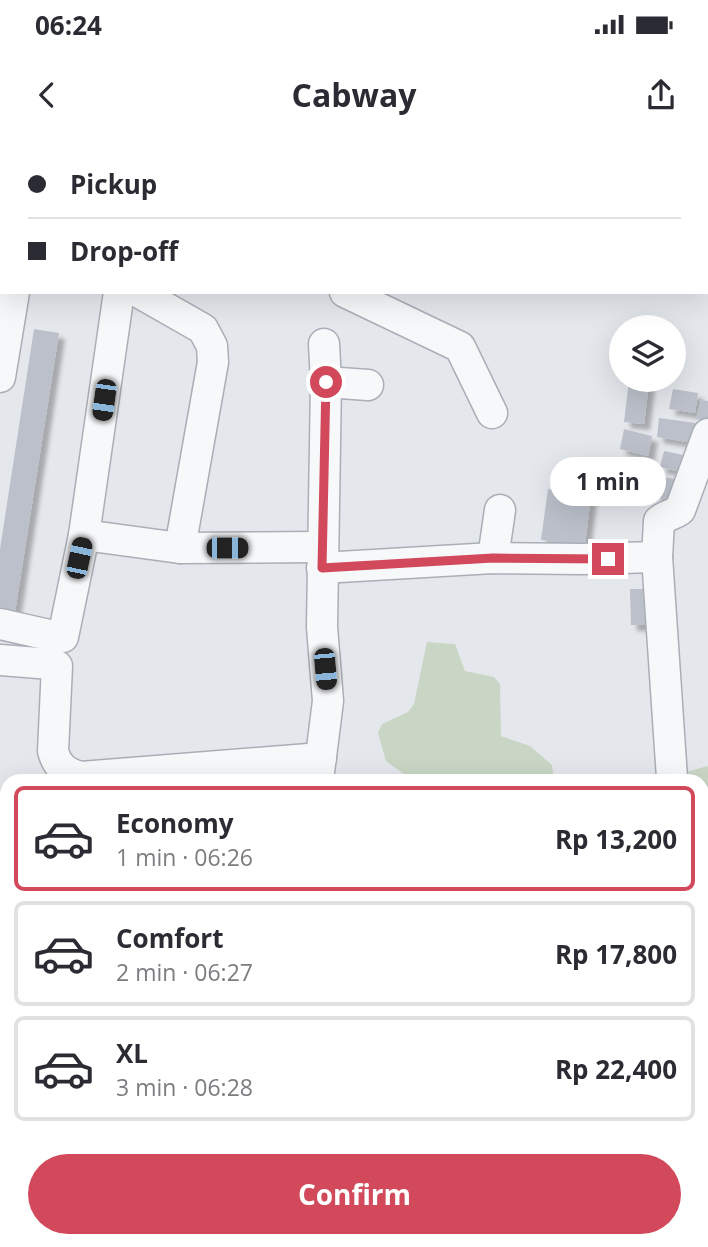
<!DOCTYPE html>
<meta charset="utf-8">
<style>
:root{--surface:#fff;--page:#f7f7f7;--text:#2b2b33;--muted:#7c7c81;--line:#e1e1e2;--accent:#d1495b}
body{margin:0;font-family:"Open Sans",sans-serif;background:var(--page);color:var(--text);height:100vh;display:flex;flex-direction:column;font-size:26px;white-space:nowrap}
*{box-sizing:border-box;margin:0}
p{font-size:23px;color:var(--muted)}
.icon{flex:none;width:38px;height:38px;fill:none;stroke:currentColor;stroke-width:2;stroke-linecap:round;stroke-linejoin:round}
.map{position:relative;flex:1;overflow:hidden}
.panel{position:absolute;left:0px;top:634px;width:709px;height:474px;display:flex;flex-direction:column;background:var(--surface);border-radius:21px 21px 0 0;box-shadow:0 7px 28px #0002}
.panel>*{flex:none}
.top-card{position:absolute;left:0px;top:0px;width:709px;height:154px;box-shadow:0 7px 28px #0002;display:grid;align-content:center;height:154px;padding:0 28px;background:var(--surface)}
.buttons{position:absolute;left:609px;top:175px;display:grid;gap:14px}
.buttons a{display:grid;place-items:center;width:77px;height:77px;border-radius:50%;background:var(--surface);box-shadow:0 7px 28px #0002;font-size:35px}
.end{position:absolute;width:32px;height:32px;margin:-16px;border:9px solid #d1495b;background:#fff;box-shadow:0 0 0 4px #fff}
.from{border-radius:50%}
.bubble{position:absolute;height:49px;border-radius:24px;background:var(--surface);box-shadow:0 7px 28px #0002;font-size:23px;font-weight:700;line-height:49px;text-align:center}
.car{position:absolute;width:21px;height:42px;margin:-21px -10px;border-radius:9px;box-shadow:0 0 5px 2px #0007;background:linear-gradient(#222 24%,#8ab4d8 0 40%,#222 0 76%,#8ab4d8 0 86%,#222 0)}
.top-card b{display:flex;align-items:center;gap:24px;height:66px;font-size:26px}
.top-card b+b{border-top:2px solid var(--line)}
.top-card i{width:18px;height:18px;background:var(--text)}
ul{padding:12px 0 0;list-style:none}
li{display:flex;align-items:center;gap:21px;height:105px;margin:0 14px 10px;padding:0 14px;border:4px solid var(--line);border-radius:10px}
li div{flex:1}
li b{display:block;font-size:26px}
li em{font-style:normal;font-weight:700}
li.on{border-color:var(--accent)}
li>.icon{width:63px;height:63px;stroke-width:1.5}
.action{display:flex;gap:14px;margin-top:auto;padding:14px 28px}
.action a{flex:1;height:80px;border-radius:42px;background:var(--accent);color:#fff;font-size:28px;font-weight:700;line-height:80px;text-align:center}
.status{display:flex;justify-content:space-between;align-items:center;height:49px;padding:0 35px;background:var(--surface);direction:ltr}
.status svg{height:19px;fill:currentColor}
header{display:flex;justify-content:space-between;align-items:center;height:91px;padding:0 28px;background:var(--surface);font-size:32px;font-weight:700}
.map>svg:first-child{display:block}
.green{fill:#c9d6c5}
.building{fill:#bbc0ca;filter:url(#shadow)}
.lines{fill:none;stroke-linecap:round;stroke-linejoin:round}
.minor-casing{stroke:#a9aeb7;stroke-width:33}
.minor{stroke:#f7f8fa;stroke-width:30}
.route{stroke:#d1495b;stroke-width:9}
</style>
<div class="status"><b>06:24</b><svg viewBox="0 0 49 12"><path d="M0 12V9h3v3zM5 12V6h3v6zM10 12V3h3v9zM15 12V0h3v12zM26 1h20v11H26zM47 4h2v5h-2z"/></svg></div>
<header><svg class="icon" aria-label="back" viewBox="0 0 24 24"><path d="M15 5l-7 7 7 7"/></svg>Cabway<svg class="icon" aria-label="share" viewBox="0 0 24 24"><path d="M12 15V3M7 8l5-5 5 5M5 13v7h14v-7"/></svg></header>
<div class="map">
<svg width="708" height="1107" viewBox="0 0 708 1107">
<defs>
<filter id="shadow"><feDropShadow dx="6" dy="6" stdDeviation="2" flood-color="#0004"/></filter>
</defs>
<rect width="100%" height="100%" fill="#e4e7ec"/>
<g class="green">
<polygon points="427,502 455,504 465,531 494,537 500,544 501,596 530,606 552,625 554,640 412,640 386,621 378,593 382,584 408,572 414,564"/>
<polygon points="708,626 708,846 702,842 702,640 657,640"/>
</g>
<g class="building">
<polygon points="34,189 59,193 15,472 0,469 0,409"/>
<polygon points="629,241 649,243 644,284 624,282"/>
<polygon points="673,249 698,253 695,273 669,269"/>
<polygon points="701,260 708,261 708,281 696,279"/>
<polygon points="659,278 696,283 693,303 657,297"/>
<polygon points="624,289 652,296 648,316 620,309"/>
<polygon points="664,311 688,316 684,333 660,327"/>
<polygon points="658,336 682,340 679,360 655,357"/>
<polygon points="548,349 591,355 585,405 541,400"/>
<polygon points="630,449 654,449 654,485 631,485"/>
</g>
<g class="lines">
<g class="minor-casing">
<g id="minor">
<polyline points="79,0 82,2"/>
<polyline points="482,0 486,2"/>
<polyline points="38,2 39,0"/>
<polyline points="321,2 321,0"/>
<polyline points="138,152 203,189 212,206 213,222 180,408"/>
<polyline points="345,152 460,207 492,273"/>
<polyline points="0,237 14,152"/>
<polyline points="326,242 368,245"/>
<polyline points="84,395 180,408 321,407"/>
<polyline points="493,418 500,370"/>
<polyline points="322,428 493,418 583,419 657,417"/>
<polyline points="0,484 58,497"/>
<polyline points="63,497 84,395 119,152"/>
<polyline points="0,520 51,524"/>
<path d="M57,526L53,611C57,626 65,633 81,637L321,618"/>
<path d="M672,638L657,417L659,381C666,375 673,375 680,370L708,294"/>
<polyline points="318,640 328,561 322,487 326,242 324,204"/>
<polyline points="336,1101 341,1107"/>
</g>
</g>
<use href="#minor" class="minor"/>
</g>
<g class="lines">
<polyline class="route" points="326,242 322,428 493,418 608,419"/>
</g>
</svg>
<div class="buttons">
<a><svg class="icon" aria-label="layers" viewBox="0 0 24 24"><path d="M12 4l9 5-9 5-9-5zM3 14l9 5 9-5"/></svg></a>
</div>
<i class="end from" style="left:326px;top:242px"></i>
<i class="end" style="left:608px;top:419px"></i>
<div class="bubble" style="left:550px;top:317px;width:116px">1 min</div>
<i class="car" style="left:104px;top:260px;rotate:188deg"></i>
<i class="car" style="left:227px;top:408px;rotate:90deg"></i>
<i class="car" style="left:79px;top:418px;rotate:12deg"></i>
<i class="car" style="left:325px;top:529px;rotate:175deg"></i>
<div class="top-card">
<b><i class="from"></i>Pickup</b>
<b><i></i>Drop-off</b>
</div>
<section class="panel">
<ul>
<li class="on"><svg class="icon" aria-label="car" viewBox="0 0 24 24"><path d="M5 17H2v-5l4-1 3-4h7l3 4 3 1v5h-3M9 17h6M6 11h13"/><circle cx="7" cy="17" r="2"/><circle cx="17" cy="17" r="2"/></svg><div><b>Economy</b><p>1 min · 06:26</p></div><em>Rp 13,200</em></li>
<li><svg class="icon" aria-label="car" viewBox="0 0 24 24"><path d="M5 17H2v-5l4-1 3-4h7l3 4 3 1v5h-3M9 17h6M6 11h13"/><circle cx="7" cy="17" r="2"/><circle cx="17" cy="17" r="2"/></svg><div><b>Comfort</b><p>2 min · 06:27</p></div><em>Rp 17,800</em></li>
<li><svg class="icon" aria-label="car" viewBox="0 0 24 24"><path d="M5 17H2v-5l4-1 3-4h7l3 4 3 1v5h-3M9 17h6M6 11h13"/><circle cx="7" cy="17" r="2"/><circle cx="17" cy="17" r="2"/></svg><div><b>XL</b><p>3 min · 06:28</p></div><em>Rp 22,400</em></li>
</ul>
<div class="action"><a>Confirm</a></div>
</section>
</div>
